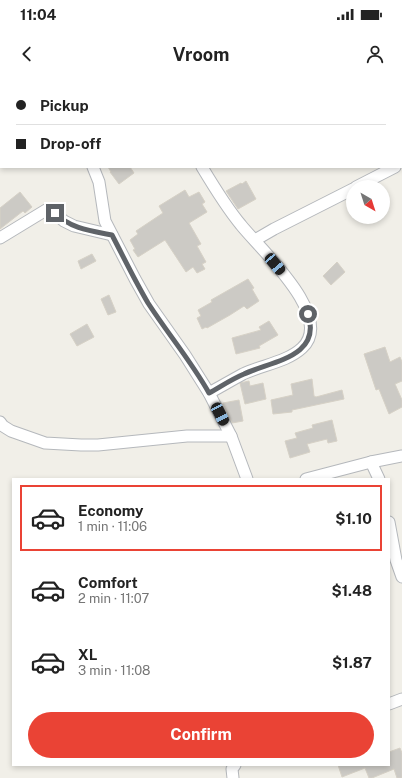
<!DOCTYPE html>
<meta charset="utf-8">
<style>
:root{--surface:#fff;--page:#f2f2f2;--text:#222;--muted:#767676;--line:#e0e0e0;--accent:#ea4335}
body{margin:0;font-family:"Public Sans",sans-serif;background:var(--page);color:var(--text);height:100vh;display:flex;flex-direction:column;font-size:15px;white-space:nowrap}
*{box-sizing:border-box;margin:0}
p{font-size:13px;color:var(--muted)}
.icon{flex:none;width:22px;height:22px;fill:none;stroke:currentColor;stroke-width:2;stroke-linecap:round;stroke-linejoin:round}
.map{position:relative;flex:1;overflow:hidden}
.side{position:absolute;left:12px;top:398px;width:378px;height:288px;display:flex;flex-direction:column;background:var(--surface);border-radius:0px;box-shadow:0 2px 6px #0003}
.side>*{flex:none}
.guide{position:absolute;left:0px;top:0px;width:402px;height:88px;box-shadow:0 2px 6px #0003;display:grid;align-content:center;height:88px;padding:0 16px;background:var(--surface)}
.needle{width:26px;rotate:141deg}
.controls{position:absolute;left:346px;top:100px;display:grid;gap:8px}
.controls a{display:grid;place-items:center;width:44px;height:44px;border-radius:50%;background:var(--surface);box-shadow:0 2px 6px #0003;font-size:20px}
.end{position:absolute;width:18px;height:18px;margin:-9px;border:5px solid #5f6368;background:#fff;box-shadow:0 0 0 2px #fff}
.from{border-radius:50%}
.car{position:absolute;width:12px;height:24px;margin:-12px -6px;border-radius:5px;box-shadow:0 0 3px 1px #0007;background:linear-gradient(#222 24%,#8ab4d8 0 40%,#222 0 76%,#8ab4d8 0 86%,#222 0)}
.guide b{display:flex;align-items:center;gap:14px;height:38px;font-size:15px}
.guide b+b{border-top:1px solid var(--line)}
.guide i{width:10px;height:10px;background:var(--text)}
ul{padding:7px 0 0;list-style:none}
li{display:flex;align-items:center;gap:12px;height:66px;margin:0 8px 6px;padding:0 8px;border:2px solid transparent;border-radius:0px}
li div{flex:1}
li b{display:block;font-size:15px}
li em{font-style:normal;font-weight:700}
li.active{border-color:var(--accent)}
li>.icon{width:36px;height:36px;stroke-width:1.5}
.primary-button{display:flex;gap:8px;margin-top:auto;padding:8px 16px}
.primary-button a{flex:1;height:46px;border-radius:24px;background:var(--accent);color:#fff;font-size:16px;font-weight:700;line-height:46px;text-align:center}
.status{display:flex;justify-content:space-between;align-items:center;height:28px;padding:0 20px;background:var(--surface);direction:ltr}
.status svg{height:11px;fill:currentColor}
header{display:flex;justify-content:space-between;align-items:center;height:52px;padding:0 16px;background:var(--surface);font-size:18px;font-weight:700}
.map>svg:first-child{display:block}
.building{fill:#cccac5;stroke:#d6d1c6}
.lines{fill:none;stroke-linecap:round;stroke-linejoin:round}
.minor-casing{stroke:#b5b8bc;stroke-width:13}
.minor{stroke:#fff;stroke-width:11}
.route{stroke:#5f6368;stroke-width:5}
</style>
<div class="status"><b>11:04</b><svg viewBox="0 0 49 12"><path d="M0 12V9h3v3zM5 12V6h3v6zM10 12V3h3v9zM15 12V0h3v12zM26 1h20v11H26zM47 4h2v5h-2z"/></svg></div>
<header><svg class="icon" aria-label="back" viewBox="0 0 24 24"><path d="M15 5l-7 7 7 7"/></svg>Vroom<svg class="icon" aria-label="person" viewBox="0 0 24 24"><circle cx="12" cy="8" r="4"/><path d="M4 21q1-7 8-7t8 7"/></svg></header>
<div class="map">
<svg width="402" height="698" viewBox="0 0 402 698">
<rect width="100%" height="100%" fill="#f1efe8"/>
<g class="building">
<polygon points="108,87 130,87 134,93 119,104 110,92 111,92"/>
<polygon points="246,101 256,119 238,129 226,111 241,103 242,104"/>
<polygon points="185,110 189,117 199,112 205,122 202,124 207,132 189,143 201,164 197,166 206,182 202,184 205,189 197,193 193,187 186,192 165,160 138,177 133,170 135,169 130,160 138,154 136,151 163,133 159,126"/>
<polygon points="20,112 32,127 25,133 23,131 0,149 0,128"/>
<polygon points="92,174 96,181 81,189 78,181"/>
<polygon points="337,182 345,192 331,205 323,196"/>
<polygon points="248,199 254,208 252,209 259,221 247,229 244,226 230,235 207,248 206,247 202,249 197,238 201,236 198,230 212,222 211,220"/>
<polygon points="109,215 116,232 108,235 101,219"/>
<polygon points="269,241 278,255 259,266 260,268 236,274 232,258 261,250 259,247"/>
<polygon points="87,244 94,257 77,266 70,254"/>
<polygon points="385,267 390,282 400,277 402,282 402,301 395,304 402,320 402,327 389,334 379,309 376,310 364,274"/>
<polygon points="312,299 314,316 316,317 342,310 344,319 292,330 292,332 273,334 271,320 293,315 291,304"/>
<polygon points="249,301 250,306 263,303 266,319 245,324 240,303"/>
<polygon points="239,320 243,341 232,343 223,323"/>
<polygon points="332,340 337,361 328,363 327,359 307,364 310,372 290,378 285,361 297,358 295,353 313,348 312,345"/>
<polygon points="400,668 402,673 402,698 397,698 394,689 372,698 369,698 365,688 342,697 338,685 389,685 389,672"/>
</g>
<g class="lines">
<g class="minor-casing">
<g id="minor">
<polyline points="30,0 31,1"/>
<polyline points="154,0 155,1"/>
<polyline points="63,1 64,0"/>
<polyline points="309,1 311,0"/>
<polyline points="0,23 1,23"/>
<polyline points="93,87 99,102 105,141 135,199 149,224 185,275 209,313 231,356 247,399"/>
<path d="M202,87C214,107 226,127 241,145C260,169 336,237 302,268C287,282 262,285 243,294C232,300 220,307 209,313"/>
<polyline points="356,107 395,87"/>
<polyline points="0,158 46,130 51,130 64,141 74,146 112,155"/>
<polyline points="255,160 274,149 353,109"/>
<polyline points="0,342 3,346 11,351 45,363 81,365 98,365 187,356 231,356"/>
<polyline points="371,382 379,399"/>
<polyline points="306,399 371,382 402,376"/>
<polyline points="389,442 396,480 402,497"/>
<polyline points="389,624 402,619"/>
<polyline points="233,698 232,689 235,685"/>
</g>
</g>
<use href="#minor" class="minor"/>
</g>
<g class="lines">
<path class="route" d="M55,133C71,149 91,151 112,155C124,178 135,201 148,223C168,254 191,281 209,313C220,307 232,299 244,294C272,281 322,277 308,234"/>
</g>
</svg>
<div class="controls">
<a><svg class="needle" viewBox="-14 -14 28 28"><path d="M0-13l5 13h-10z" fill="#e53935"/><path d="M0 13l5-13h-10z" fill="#767676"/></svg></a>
</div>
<i class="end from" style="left:308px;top:234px"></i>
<i class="end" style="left:55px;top:133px"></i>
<i class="car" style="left:275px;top:184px;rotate:140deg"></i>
<i class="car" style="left:220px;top:334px;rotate:153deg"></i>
<div class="guide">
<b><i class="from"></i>Pickup</b>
<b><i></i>Drop-off</b>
</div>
<section class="side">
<ul>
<li class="active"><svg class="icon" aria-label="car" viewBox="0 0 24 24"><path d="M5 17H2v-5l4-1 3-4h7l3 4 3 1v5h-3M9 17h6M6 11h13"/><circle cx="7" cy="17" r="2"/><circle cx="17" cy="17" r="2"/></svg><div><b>Economy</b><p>1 min · 11:06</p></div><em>$1.10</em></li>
<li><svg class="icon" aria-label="car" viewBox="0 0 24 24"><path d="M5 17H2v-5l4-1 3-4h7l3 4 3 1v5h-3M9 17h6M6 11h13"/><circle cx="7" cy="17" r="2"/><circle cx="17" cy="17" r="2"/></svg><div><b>Comfort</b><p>2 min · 11:07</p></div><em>$1.48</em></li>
<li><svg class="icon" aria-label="car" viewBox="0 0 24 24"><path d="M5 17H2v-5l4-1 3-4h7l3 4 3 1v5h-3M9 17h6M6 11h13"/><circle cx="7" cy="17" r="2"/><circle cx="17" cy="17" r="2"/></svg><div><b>XL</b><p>3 min · 11:08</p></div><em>$1.87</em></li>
</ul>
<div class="primary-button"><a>Confirm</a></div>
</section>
</div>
